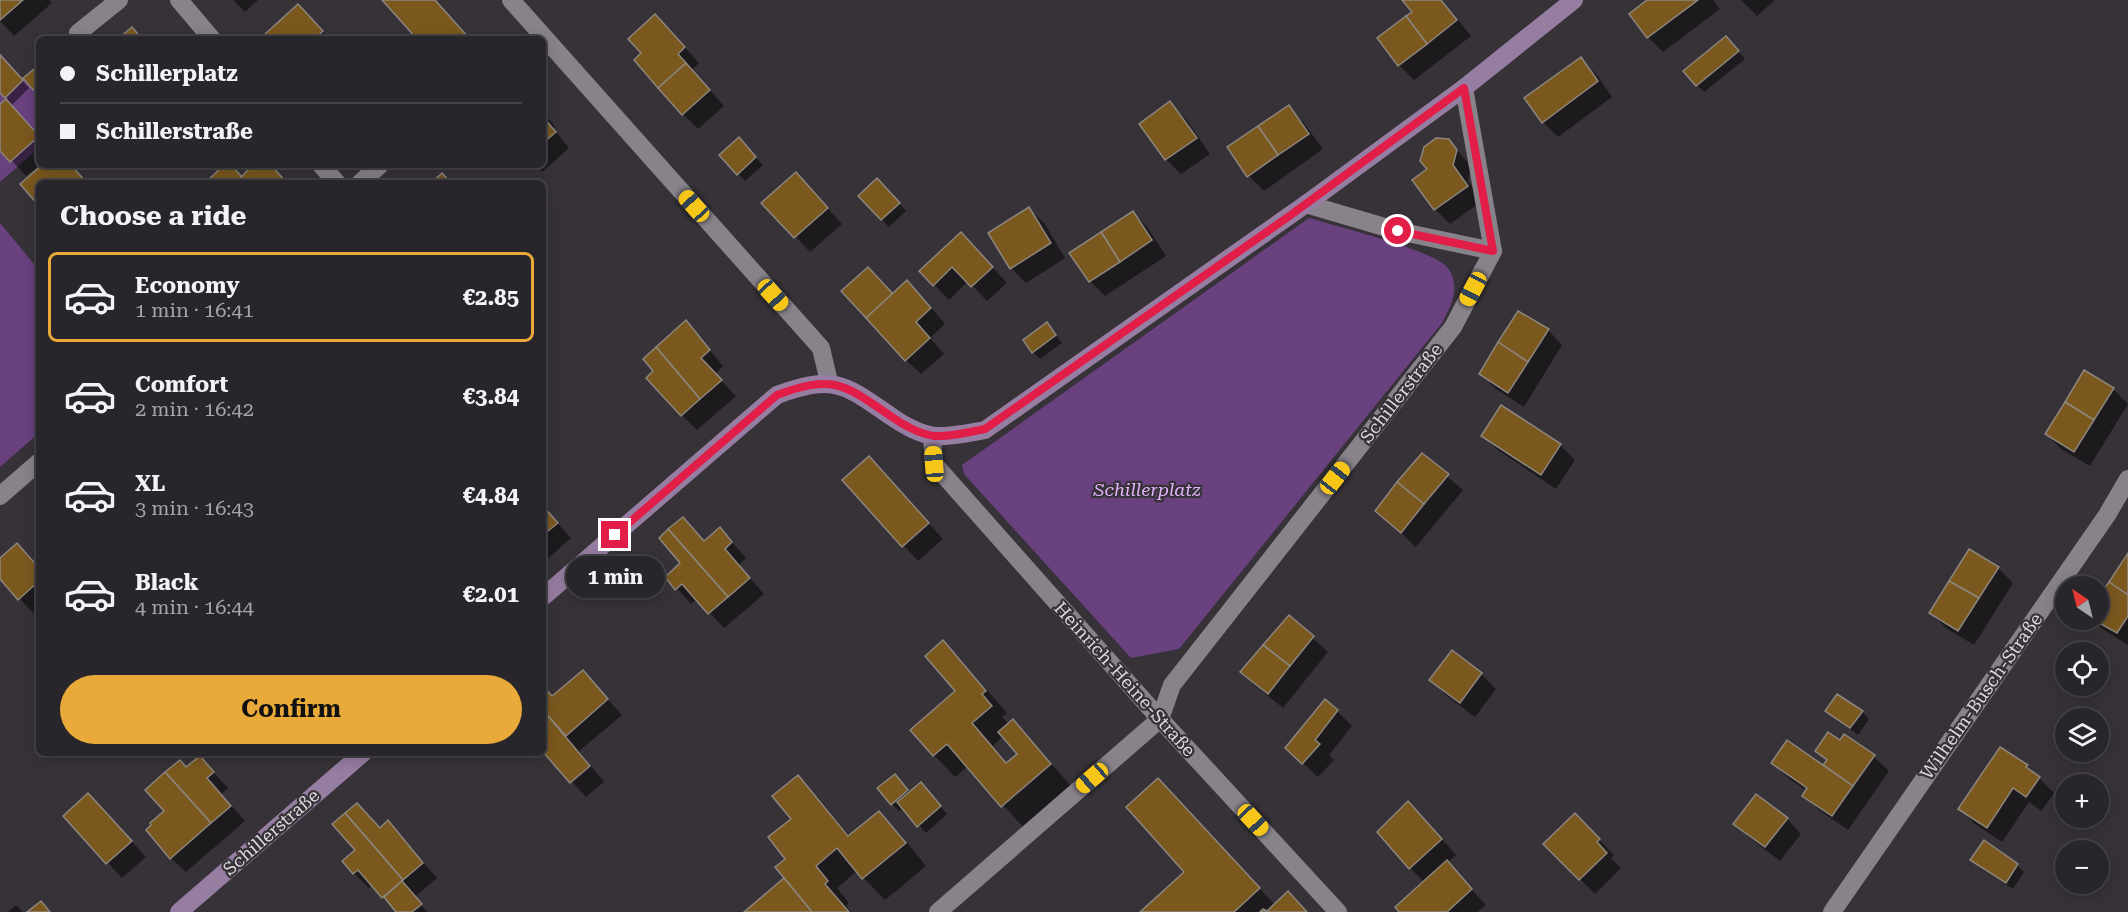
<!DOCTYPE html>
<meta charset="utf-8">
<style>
:root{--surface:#28262a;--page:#302e32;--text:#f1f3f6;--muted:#a5a5a8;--line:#444347;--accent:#eaaa39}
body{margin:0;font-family:"Roboto Serif",serif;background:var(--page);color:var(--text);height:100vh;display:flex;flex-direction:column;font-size:22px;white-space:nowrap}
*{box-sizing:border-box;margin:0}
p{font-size:20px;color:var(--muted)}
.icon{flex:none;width:33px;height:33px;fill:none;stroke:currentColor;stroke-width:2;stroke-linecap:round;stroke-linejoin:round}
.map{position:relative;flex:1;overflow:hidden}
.side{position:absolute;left:36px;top:180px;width:510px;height:576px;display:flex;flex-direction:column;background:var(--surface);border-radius:9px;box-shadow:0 3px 15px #0003,0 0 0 2px var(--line)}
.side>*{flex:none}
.guide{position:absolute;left:36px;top:36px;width:510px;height:132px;border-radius:9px;box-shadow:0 3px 15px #0003,0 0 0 2px var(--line);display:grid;align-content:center;height:132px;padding:0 24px;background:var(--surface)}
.needle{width:39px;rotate:325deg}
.buttons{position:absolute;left:2055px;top:576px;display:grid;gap:12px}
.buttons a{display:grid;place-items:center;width:54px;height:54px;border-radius:50%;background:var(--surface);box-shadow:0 3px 15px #0003,0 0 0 2px var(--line);font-size:30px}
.end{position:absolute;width:27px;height:27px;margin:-14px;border:8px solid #e11d48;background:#fff;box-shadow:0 0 0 3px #fff}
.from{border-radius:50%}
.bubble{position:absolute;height:42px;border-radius:21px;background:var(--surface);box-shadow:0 3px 15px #0003,0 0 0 2px var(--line);font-size:20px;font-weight:700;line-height:42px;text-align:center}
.car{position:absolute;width:18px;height:36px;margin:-18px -9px;border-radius:8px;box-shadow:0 0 4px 2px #0007;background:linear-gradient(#f5c518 24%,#345 0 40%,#f5c518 0 76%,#345 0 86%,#f5c518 0)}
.guide b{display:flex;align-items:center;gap:21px;height:57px;font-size:22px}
.guide b+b{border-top:2px solid var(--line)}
.guide i{width:15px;height:15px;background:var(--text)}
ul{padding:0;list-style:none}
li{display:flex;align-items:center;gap:18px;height:90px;margin:0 12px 9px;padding:0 12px;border:3px solid transparent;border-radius:9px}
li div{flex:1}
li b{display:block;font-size:22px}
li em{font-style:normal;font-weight:700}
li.current{border-color:var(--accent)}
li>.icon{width:54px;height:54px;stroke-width:1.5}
h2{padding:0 24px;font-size:27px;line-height:72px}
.cta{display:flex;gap:12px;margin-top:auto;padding:12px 24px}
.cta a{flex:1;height:69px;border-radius:36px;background:var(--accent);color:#111;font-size:24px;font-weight:700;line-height:69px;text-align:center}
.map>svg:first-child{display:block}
.green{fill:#6a417f}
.shadow{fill:#0007;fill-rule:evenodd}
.building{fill:#7b581e;stroke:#8c867f;stroke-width:1.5}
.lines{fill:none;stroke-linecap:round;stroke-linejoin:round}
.street{stroke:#88838b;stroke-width:18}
.secondary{stroke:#967da2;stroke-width:18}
.route{stroke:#e11d48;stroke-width:8}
.labels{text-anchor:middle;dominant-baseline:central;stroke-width:4.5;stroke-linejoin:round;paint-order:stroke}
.street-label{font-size:18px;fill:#dcd9de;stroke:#363238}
.park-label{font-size:18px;font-style:italic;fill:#e2b3fb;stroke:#363238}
</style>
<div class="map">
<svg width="2128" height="912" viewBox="0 0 2128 912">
<rect width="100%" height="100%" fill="#363238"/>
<g class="green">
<polygon points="0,53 39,97 39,148 0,182"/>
<path d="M1309,218C1334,226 1433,250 1447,267C1462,285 1451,306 1442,323L1179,649L1131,658L964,474L962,465Z"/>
<polygon points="0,223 39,270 39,433 0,467"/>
</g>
<g class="shadow">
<polygon points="0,0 49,0 52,3 14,36 0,21"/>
<polygon points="233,0 258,0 245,12"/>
<polygon points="384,0 435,0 470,39 419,39"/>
<polygon points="1404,0 1442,0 1471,36 1414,80 1399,65 1414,12"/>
<polygon points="1650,0 1713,0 1720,9 1663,52 1648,37 1631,14"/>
<polygon points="1741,0 1775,0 1757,16"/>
<polygon points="313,21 330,39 270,39"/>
<polygon points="670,31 699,63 692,70 724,106 698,129 683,114 643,53"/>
<polygon points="1733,45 1745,59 1704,92 1697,85"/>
<polygon points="0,57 29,88 11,106 39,136 39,165 26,176 0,148 0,106 8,99 0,91"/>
<polygon points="1581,59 1596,74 1612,97 1558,137 1543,122"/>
<polygon points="39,67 39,93 25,78"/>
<polygon points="1170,103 1185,118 1210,154 1181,174 1166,159 1141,124"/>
<polygon points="1288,107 1303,122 1323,149 1264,191 1249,176 1229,147"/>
<polygon points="543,113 554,125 554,130 569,148 542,172 536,165 543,165"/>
<polygon points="1448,140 1471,166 1468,181 1482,201 1450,224 1435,209 1429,169"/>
<polygon points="746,147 763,165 745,181 738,174"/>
<polygon points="885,187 906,211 889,227 860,196"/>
<polygon points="810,189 842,224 810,252 764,203"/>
<polygon points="1029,209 1044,223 1065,258 1026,283 1011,268"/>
<polygon points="1133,212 1147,227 1166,256 1105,296 1090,281 1072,253"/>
<polygon points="976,249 1007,283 987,301 968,281 949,300 921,271"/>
<polygon points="922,297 945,324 930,338 944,354 921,374 906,360"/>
<polygon points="686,322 723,366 715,374 736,396 697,430 682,415 655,371"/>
<polygon points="1046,324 1062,343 1040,359 1033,352"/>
<polygon points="1548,330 1562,345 1524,407 1496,389 1481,374"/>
<polygon points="2113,389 2128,404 2090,466 2061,449 2046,434"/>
<polygon points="1483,436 1560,445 1575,460 1556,489 1498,450"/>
<polygon points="1422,455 1463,490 1416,547 1377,511"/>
<polygon points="884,473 943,539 918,561 844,480"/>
<polygon points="543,507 571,538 543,563"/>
<polygon points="683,519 705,542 720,529 746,558 739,565 764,594 724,628 697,599 691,604 667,577 682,563"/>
<polygon points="2128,555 2128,645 2104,630 2093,620 2098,620"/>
<polygon points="0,560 39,568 39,609 34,614 0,577"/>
<polygon points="1998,568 2013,583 1974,645 1946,628 1931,613"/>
<polygon points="1289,617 1328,652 1283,708 1257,687 1242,672"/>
<path d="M942,642L964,664L1007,713L1002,717L1009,724L1013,721L1072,787L1024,828L968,766L955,777L934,755L958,691ZM1003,736L1019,755L1008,764L993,746Z"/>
<polygon points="583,672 622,715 579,751 604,782 586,797 543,750 543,685 553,697"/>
<polygon points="1481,674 1496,689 1475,717 1446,695 1431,680"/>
<polygon points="1337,711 1352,726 1329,755 1334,760 1318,777 1287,748"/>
<polygon points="1827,711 1862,712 1869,719 1858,735"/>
<polygon points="1841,742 1874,757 1889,771 1848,830 1819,810 1804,795 1807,791 1788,778 1773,763 1823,767 1827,762 1817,751"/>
<polygon points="2001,749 2027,766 2054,793 2041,811 2029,802 2002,842 1975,824 1960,809"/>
<polygon points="200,758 228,788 221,794 245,821 186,872 171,858 166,811"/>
<polygon points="798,777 819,799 850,836 879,813 901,835 926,866 885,900 857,871 837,888 849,903 846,906 851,912 746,912 786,879"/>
<polygon points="1158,780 1275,905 1307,912 1143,912 1186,872"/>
<polygon points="902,783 910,793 928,791 947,814 926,833 904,807 899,811 892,804"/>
<polygon points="103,810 146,857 122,878 65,816"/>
<polygon points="1575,815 1614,855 1611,858 1621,868 1595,894 1545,844"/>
<polygon points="1423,818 1456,855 1447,863 1486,905 1477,912 1401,912 1425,883 1410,868"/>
<polygon points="1787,819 1801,834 1780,861 1750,838 1735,824"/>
<polygon points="388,822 437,878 415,897 427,912 398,912 373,885 369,888 354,873 381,830"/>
<polygon points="1972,859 2017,865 2024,872 2013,889 1979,867"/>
<polygon points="16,905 23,912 8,912"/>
</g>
<g class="building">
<polygon points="0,0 23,0 0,20"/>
<polygon points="382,0 435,0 469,38 417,39"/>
<polygon points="1402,0 1441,0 1457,20 1427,44 1406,16 1412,12"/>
<polygon points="1647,0 1698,0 1647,38 1629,14"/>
<polygon points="298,4 323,31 315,39 268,39 264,35"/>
<polygon points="655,14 685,47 678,54 686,63 658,88 634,60 641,53 628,39"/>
<polygon points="1406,16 1427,44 1398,66 1377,38"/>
<polygon points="132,27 142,39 118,39"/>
<polygon points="1726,36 1739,51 1696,86 1683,71"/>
<polygon points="0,55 23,80 5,98 0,93"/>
<polygon points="1581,57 1598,81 1542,123 1524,98"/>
<polygon points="686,63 710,90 682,115 658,88"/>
<polygon points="39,65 39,85 33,90 23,78"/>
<polygon points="6,99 39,136 10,162 0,151 0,104"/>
<polygon points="1170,101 1197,138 1165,160 1139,124"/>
<polygon points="1289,105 1309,134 1278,155 1258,126"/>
<polygon points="543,117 556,132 543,143"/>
<polygon points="1258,126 1278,155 1247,177 1227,147"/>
<polygon points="739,137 756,157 737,175 719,155"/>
<polygon points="1436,138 1449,139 1457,150 1453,165 1468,186 1434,210 1412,180 1427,169 1420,161 1424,147"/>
<polygon points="42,165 71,165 87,183 39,183 39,206 20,184"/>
<polygon points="224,165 231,165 242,177 235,183 205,183"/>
<polygon points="253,165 271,165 287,183 235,183"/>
<polygon points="796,172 828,208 794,238 761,203"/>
<polygon points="442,173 451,183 431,183"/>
<polygon points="877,178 900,203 881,220 858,196"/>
<polygon points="1029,207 1051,243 1010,269 988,233"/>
<polygon points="1133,211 1152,240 1120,262 1101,232"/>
<polygon points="961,232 993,267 971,287 952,267 933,286 919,271"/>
<polygon points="1101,232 1120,262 1089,282 1069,253"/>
<polygon points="868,267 893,294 866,318 841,291"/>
<polygon points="907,280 931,308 916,322 930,338 905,361 866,318"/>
<polygon points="1518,311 1549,329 1528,362 1498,342"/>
<polygon points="686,320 710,350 701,358 722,380 700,399 656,347"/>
<polygon points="1047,322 1056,335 1032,353 1023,340"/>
<polygon points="1498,342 1528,362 1508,393 1479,374"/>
<polygon points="656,347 700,399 681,416 646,378 653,371 643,359"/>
<polygon points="2084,370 2114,388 2094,420 2065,402"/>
<polygon points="2065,402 2094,420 2074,452 2045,434"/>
<polygon points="1501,405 1561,444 1541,475 1481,436"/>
<polygon points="1422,453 1449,474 1424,504 1397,482"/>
<polygon points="869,456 929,523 902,547 842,480"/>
<polygon points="1397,482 1424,504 1401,533 1375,511"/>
<polygon points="543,506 558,523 543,535"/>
<polygon points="683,517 704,541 720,527 732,542 725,549 750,578 728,597 668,529"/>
<polygon points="668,529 728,597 708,614 682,584 675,590 665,577 680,563 659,538"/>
<polygon points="17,543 39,568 39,581 18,600 0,579 0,558"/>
<polygon points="1969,549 1999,567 1979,598 1949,581"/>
<polygon points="2128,553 2128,595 2109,582"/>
<polygon points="1949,581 1979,598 1958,631 1929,613"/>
<polygon points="2109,582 2128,595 2128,616 2117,633 2094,620 2098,620 2098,597"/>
<polygon points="1289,615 1314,636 1290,666 1263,645"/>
<polygon points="943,640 986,691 982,694 992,706 972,723 1006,763 1017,754 998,732 1013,719 1051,764 1001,807 947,744 933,756 910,730 955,691 925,656"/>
<polygon points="1263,645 1290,666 1268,694 1240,672"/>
<polygon points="1452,650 1482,673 1460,703 1429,680"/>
<polygon points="583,670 608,699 566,736 543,710 543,686 552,696"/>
<polygon points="1837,694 1863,711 1850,728 1825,711"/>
<polygon points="1325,699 1338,710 1315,740 1320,744 1302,764 1285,748"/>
<polygon points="543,710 590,766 570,783 543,752"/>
<polygon points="1828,732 1840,740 1844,734 1875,755 1853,786 1823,765 1827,760 1815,751"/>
<polygon points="1787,740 1853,786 1832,816 1802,796 1807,788 1771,763"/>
<polygon points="2000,747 2028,765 2026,767 2040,777 2026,797 2013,788 1987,828 1958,809"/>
<polygon points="200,756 214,772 207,778 231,806 211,823 165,772 180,760 186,767"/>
<polygon points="165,772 211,823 170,859 146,830 151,825 150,823 164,811 145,790"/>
<polygon points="895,774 908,790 891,805 877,788"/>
<polygon points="798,775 848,836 879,811 906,843 862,879 837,848 816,866 828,881 825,884 849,912 812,912 775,867 785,859 768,837 791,819 772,796"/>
<polygon points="1158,778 1260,888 1234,912 1140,912 1184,872 1126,807"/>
<polygon points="921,782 941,806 917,827 897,802"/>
<polygon points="88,793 132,841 106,864 63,816"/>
<polygon points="1756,794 1788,818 1765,847 1733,824"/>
<polygon points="1408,801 1442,839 1409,869 1377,832"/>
<polygon points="357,803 380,828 388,820 423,863 403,880 345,813"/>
<polygon points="345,813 403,880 382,898 358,870 353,874 342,861 355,850 332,824"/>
<polygon points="1575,813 1600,839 1597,842 1607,853 1579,880 1543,844"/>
<polygon points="1984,840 2018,864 2006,883 1970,860"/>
<polygon points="1447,860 1472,889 1447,912 1399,912 1395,907"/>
<polygon points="784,878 812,912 744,912"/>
<polygon points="402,881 422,904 412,912 396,912 384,897"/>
<polygon points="1288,891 1307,912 1260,912 1263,909 1267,911"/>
<polygon points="41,901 50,912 27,912"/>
</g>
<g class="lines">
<g class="street">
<polyline points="179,0 212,39"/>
<polyline points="511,0 821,348 829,382"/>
<polyline points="78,33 119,0"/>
<polyline points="321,165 337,183"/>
<polyline points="360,183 380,165"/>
<polyline points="1306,204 1398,231 1493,251"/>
<polyline points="932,436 934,464 1160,719 1338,912"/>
<polyline points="0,496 39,462"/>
<polyline points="938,912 1160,719 1172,685 1453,327 1493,251 1464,88"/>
<polyline points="1832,912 2107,515 2128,479"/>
</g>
<g class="secondary">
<path d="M543,597L777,395C835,374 844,384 892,417C903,425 920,434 934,436C951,437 968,433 985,430L1306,204L1464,88L1574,0"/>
<polyline points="179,912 363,753"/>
</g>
</g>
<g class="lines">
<path class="route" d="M615,535L777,395C834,374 844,384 892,417C903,425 920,434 934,436C951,437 968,432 985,429L1288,217L1464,88L1493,251L1398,231"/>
</g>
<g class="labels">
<g class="street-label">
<text transform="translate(1401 393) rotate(-52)">Schillerstraße</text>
<text transform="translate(1125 679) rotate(48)">Heinrich-Heine-Straße</text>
<text transform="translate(1981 696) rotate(-55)">Wilhelm-Busch-Straße</text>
<text transform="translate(271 832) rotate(-41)">Schillerstraße</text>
</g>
<g class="park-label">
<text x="1147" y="489">Schillerplatz</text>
</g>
</g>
</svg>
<div class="buttons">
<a><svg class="needle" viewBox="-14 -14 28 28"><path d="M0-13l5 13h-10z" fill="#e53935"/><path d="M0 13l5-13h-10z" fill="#a5a5a8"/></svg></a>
<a><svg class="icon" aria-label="locate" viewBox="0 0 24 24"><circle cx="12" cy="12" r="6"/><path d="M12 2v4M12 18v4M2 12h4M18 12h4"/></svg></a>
<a><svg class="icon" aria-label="layers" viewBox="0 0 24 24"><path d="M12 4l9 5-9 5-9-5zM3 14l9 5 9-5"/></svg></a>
<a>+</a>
<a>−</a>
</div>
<i class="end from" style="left:1398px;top:231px"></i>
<i class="end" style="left:615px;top:535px"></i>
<div class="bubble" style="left:566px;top:556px;width:99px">1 min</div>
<i class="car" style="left:694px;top:206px;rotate:318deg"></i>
<i class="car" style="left:1473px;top:289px;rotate:208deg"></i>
<i class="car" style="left:773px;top:295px;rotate:138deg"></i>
<i class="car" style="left:934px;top:464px;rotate:356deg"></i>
<i class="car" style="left:1335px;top:478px;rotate:38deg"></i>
<i class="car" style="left:1092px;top:778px;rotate:229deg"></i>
<i class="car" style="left:1253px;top:820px;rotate:137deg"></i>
<div class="guide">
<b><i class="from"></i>Schillerplatz</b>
<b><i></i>Schillerstraße</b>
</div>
<section class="side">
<h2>Choose a ride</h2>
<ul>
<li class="current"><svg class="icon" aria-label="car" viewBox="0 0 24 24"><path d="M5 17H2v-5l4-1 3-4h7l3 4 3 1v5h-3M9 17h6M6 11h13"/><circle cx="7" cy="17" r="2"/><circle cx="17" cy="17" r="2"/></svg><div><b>Economy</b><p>1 min · 16:41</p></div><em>€2.85</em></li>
<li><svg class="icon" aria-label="car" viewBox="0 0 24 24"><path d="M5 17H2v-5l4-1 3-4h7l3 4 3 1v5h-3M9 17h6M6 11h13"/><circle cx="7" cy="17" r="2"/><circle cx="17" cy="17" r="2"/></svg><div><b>Comfort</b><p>2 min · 16:42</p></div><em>€3.84</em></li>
<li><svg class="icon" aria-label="car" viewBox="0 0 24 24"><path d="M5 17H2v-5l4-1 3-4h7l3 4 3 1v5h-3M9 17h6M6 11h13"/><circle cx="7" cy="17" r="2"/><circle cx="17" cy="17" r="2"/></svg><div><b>XL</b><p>3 min · 16:43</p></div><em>€4.84</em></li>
<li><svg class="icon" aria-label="car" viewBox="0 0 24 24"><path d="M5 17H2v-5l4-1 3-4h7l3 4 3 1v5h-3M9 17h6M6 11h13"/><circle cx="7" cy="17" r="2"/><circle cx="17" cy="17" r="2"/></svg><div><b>Black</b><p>4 min · 16:44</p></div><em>€2.01</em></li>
</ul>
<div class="cta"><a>Confirm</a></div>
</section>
</div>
